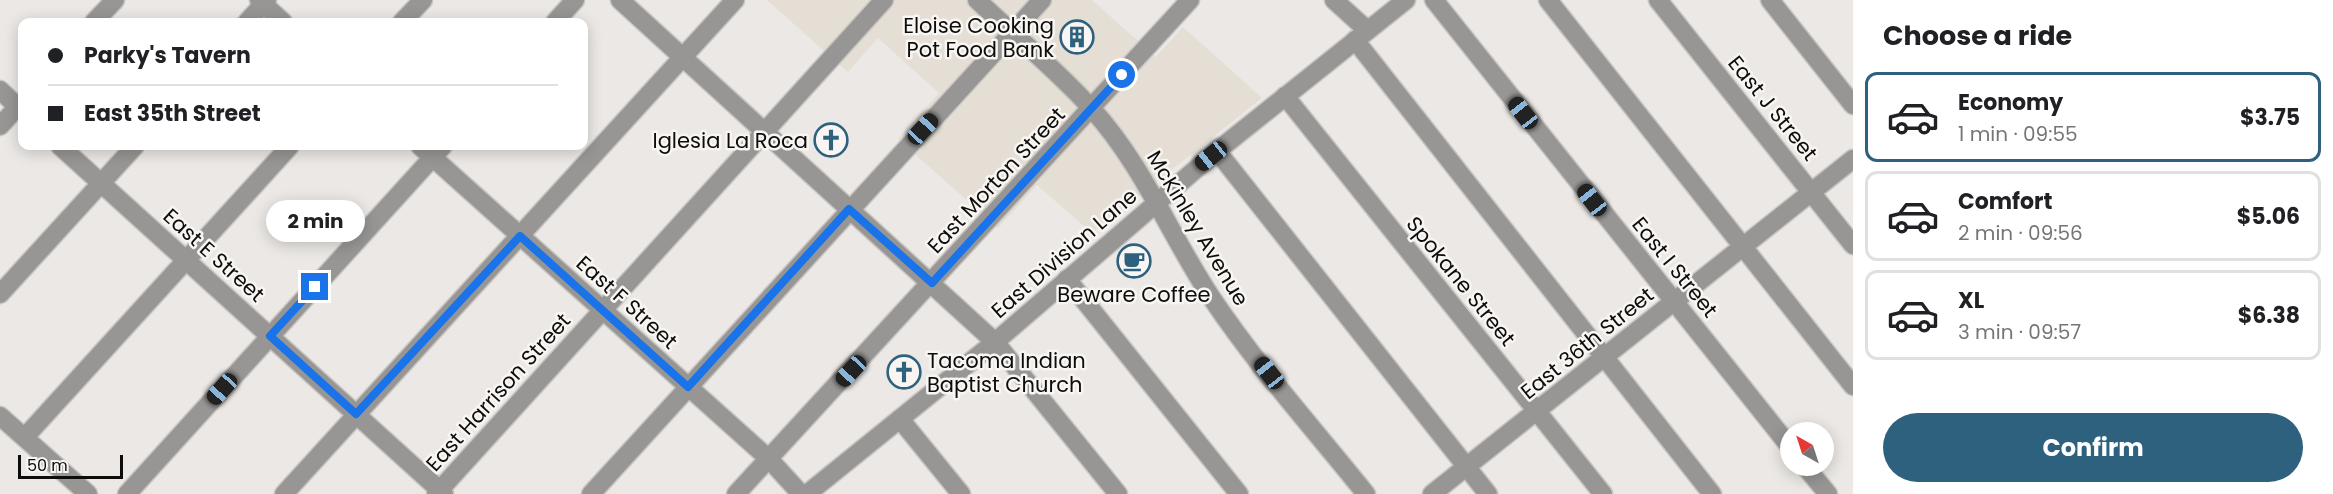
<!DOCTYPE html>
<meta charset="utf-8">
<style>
:root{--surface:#fff;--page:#f6f6f6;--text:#202124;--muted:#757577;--line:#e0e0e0;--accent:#2e617e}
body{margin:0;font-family:Poppins,sans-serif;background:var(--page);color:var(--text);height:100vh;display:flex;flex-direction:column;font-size:22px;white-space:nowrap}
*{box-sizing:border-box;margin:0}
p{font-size:20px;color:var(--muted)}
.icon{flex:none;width:33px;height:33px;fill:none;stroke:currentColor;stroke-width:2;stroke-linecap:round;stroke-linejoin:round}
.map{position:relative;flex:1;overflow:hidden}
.sheet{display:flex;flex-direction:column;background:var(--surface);width:480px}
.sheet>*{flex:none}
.hud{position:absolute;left:18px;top:18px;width:570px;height:132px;border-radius:12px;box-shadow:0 3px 15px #0003;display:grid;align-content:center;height:132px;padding:0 30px;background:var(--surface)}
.needle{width:39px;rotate:321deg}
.fabs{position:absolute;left:1780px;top:422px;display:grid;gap:12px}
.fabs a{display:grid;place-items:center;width:54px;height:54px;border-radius:50%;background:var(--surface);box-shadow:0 3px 15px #0003;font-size:30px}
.scale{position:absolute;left:18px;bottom:15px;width:105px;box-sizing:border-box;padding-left:6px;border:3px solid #0c0c0b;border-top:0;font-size:16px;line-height:21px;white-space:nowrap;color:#0c0c0b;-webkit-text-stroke:4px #f8f5f2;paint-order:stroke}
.end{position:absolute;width:27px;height:27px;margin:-14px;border:8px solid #1a73e8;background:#fff;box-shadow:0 0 0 3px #fff}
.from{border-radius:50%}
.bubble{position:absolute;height:42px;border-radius:21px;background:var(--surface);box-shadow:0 3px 15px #0003;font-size:20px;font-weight:700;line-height:42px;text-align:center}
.car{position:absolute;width:18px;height:36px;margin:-18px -9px;border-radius:8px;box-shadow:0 0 4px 2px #0007;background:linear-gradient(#222 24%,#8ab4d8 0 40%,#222 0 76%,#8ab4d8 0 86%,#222 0)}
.hud b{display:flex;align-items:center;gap:21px;height:57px;font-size:22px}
.hud b+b{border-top:2px solid var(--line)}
.hud i{width:15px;height:15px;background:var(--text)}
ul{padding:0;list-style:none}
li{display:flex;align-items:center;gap:18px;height:90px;margin:0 12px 9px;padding:0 18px;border:3px solid var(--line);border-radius:12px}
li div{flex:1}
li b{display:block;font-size:22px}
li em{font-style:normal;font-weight:700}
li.on{border-color:var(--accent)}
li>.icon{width:54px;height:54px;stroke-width:1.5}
h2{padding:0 30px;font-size:27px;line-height:72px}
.primary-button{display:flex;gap:12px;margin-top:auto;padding:12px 30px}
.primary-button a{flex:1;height:69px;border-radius:36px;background:var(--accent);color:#fff;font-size:24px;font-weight:700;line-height:69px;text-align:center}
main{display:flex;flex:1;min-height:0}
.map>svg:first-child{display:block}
.built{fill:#e5ded4}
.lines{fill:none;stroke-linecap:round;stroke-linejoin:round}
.minor-casing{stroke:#c7c5c2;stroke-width:21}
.minor{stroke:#979694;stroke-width:18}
.route{stroke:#1a73e8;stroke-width:8}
.labels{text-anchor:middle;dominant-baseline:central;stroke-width:5;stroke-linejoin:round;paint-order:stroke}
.poi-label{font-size:21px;fill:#0c0c0b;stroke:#f8f5f2;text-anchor:end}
.street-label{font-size:21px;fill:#0c0c0b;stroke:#f8f5f2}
</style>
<main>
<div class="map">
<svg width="1853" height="494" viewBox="0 0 1853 494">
<rect width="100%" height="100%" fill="#ebe8e5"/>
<polygon class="built" points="767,0 1092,0 1156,57 1183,27 1262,98 1092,233 1037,185 998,228 898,139 939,93 878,38 848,72"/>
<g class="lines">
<g class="minor-casing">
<g id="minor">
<polyline points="259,0 283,22"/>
<polyline points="620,0 995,342 1118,494"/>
<path d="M977,0C1015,36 1057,70 1092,109C1143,165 1170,235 1211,297C1257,366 1314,429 1366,494"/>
<polyline points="1334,0 1367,30"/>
<polyline points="1434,0 1791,448"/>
<polyline points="1548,0 1853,386"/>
<polyline points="1658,0 1853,245"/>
<polyline points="1770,0 1853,105"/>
<polyline points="94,22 115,0"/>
<polyline points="247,22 267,0"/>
<polyline points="402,22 423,0"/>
<polyline points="555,22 575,0"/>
<polyline points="1355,40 1712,494"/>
<polyline points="0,90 22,111"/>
<polyline points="1285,96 1603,494"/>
<polyline points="0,126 22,102"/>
<polyline points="60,146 444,494"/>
<polyline points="420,146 769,459 801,494"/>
<polyline points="1217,151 1488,494"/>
<polyline points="1067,279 1239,494"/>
<polyline points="0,294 135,146"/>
<polyline points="0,416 88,494"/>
<polyline points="900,419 961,494"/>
<polyline points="25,437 290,146"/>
<polyline points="1804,465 1828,494"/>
<polyline points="127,494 443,146"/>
<polyline points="284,494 735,0"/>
<polyline points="436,494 884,0"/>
<polyline points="591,494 1042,0"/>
<polyline points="736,494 1190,0"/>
<polyline points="807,494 995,342 1217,151 1406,0"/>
<polyline points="1432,494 1853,159"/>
</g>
</g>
<use href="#minor" class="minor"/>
</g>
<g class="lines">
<polyline class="route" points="315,287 270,336 356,414 520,236 688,387 849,209 932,283 1122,75"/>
</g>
<defs>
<g id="building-ring" transform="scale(1.725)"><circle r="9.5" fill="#f8f5f2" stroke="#2e617e" stroke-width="1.5"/><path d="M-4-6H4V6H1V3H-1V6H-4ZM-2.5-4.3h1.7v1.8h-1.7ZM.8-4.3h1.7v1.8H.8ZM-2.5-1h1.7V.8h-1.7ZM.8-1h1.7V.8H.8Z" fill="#2e617e"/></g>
<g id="church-ring" transform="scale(1.725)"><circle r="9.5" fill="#f8f5f2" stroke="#2e617e" stroke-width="1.5"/><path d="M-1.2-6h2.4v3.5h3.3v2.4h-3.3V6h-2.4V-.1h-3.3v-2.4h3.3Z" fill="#2e617e"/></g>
<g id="cafe-ring" transform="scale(1.725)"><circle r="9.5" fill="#f8f5f2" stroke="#2e617e" stroke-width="1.5"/><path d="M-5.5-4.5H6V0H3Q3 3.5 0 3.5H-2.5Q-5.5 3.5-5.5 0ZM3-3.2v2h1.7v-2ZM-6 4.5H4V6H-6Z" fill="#2e617e"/></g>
</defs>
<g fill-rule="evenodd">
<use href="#building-ring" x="1077" y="37"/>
<use href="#church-ring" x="831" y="140"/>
<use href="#cafe-ring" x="1134" y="261"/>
<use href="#church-ring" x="904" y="372"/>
</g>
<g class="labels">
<g class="poi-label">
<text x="1054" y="25">Eloise Cooking<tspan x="1054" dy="24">Pot Food Bank</tspan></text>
<text x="808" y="140">Iglesia La Roca</text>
<text x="1134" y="294" text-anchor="middle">Beware Coffee</text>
<text x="927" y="360" text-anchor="start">Tacoma Indian<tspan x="927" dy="24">Baptist Church</tspan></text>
</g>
<g class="street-label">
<text transform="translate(1773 108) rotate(51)">East J Street</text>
<text transform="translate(996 180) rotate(-47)">East Morton Street</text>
<text transform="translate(1198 228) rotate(59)">McKinley Avenue</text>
<text transform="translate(1064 253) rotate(-41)">East Division Lane</text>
<text transform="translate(214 255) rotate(42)">East E Street</text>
<text transform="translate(1675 267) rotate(51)">East I Street</text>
<text transform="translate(1461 281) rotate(51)">Spokane Street</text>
<text transform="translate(627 302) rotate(42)">East F Street</text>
<text transform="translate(1587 343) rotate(-39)">East 36th Street</text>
<text transform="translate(498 392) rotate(-48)">East Harrison Street</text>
</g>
</g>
</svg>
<div class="fabs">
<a><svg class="needle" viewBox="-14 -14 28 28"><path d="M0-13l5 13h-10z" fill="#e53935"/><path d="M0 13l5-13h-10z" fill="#757577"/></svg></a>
</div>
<div class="scale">50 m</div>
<i class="end from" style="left:1122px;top:75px"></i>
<i class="end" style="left:315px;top:287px"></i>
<div class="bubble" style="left:266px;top:200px;width:99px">2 min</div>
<i class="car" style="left:1523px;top:113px;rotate:322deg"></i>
<i class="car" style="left:923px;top:129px;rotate:43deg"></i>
<i class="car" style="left:1211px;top:156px;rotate:231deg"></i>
<i class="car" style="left:1592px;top:200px;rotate:322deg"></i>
<i class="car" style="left:851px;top:371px;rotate:223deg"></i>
<i class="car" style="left:1269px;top:373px;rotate:322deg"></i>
<i class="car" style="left:222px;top:389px;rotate:222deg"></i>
<div class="hud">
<b><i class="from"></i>Parky's Tavern</b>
<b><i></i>East 35th Street</b>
</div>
</div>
<section class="sheet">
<h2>Choose a ride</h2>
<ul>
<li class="on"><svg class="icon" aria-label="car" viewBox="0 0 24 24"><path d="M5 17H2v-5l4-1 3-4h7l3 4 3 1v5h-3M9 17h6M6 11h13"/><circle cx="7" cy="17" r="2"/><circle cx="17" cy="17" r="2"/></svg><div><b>Economy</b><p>1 min · 09:55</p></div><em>$3.75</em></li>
<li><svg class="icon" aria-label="car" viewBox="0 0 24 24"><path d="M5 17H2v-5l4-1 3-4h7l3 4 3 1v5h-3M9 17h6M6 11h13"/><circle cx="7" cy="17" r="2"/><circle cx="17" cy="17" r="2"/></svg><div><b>Comfort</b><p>2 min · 09:56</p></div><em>$5.06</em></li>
<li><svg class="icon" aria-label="car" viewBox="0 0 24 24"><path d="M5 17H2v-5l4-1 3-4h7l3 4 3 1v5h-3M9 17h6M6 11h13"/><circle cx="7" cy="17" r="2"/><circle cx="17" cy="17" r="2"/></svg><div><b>XL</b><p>3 min · 09:57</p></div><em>$6.38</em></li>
</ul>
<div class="primary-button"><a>Confirm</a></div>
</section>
</main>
